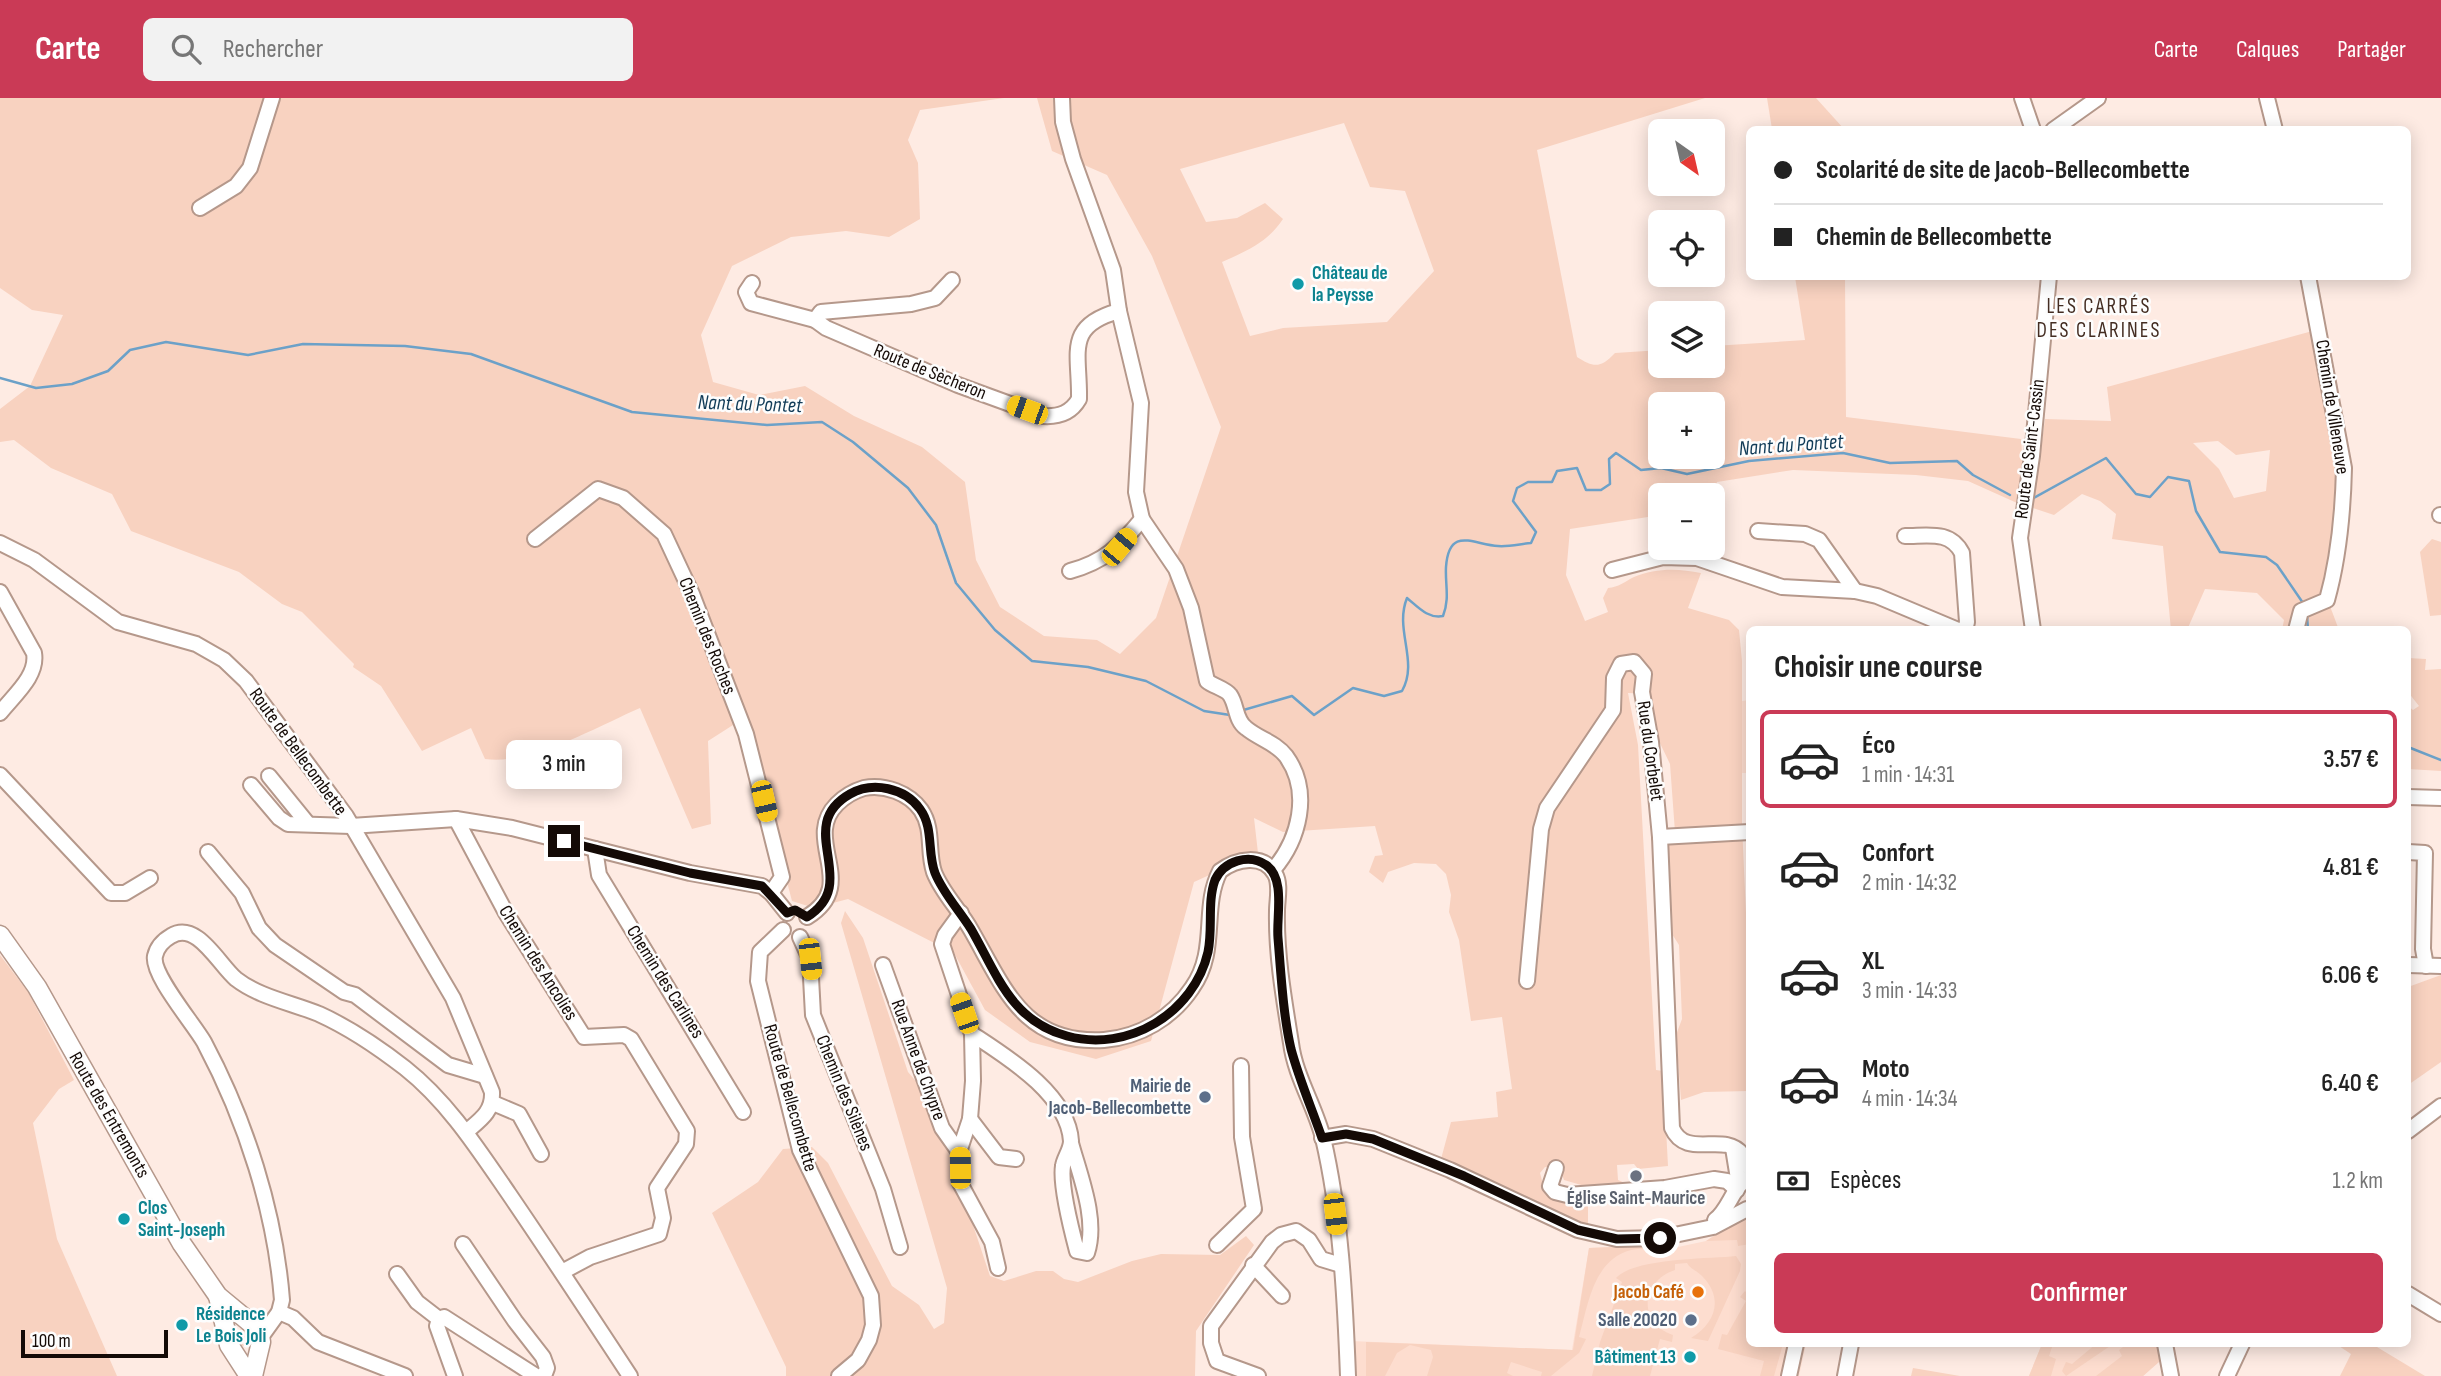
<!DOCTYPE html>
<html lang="fr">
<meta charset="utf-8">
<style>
:root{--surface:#fff;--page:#f2f2f2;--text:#222;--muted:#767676;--line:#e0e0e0;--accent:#ca3a56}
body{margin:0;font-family:"Sofia Sans Condensed",sans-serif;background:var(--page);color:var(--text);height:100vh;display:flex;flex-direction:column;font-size:26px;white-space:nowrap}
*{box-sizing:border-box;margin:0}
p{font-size:23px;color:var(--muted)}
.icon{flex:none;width:38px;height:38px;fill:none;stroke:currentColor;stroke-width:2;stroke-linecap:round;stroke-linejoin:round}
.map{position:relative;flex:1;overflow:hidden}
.details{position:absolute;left:1746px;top:528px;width:665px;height:721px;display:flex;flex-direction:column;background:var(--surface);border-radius:10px;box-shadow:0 4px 18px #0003}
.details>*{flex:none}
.guide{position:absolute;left:1746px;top:28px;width:665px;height:154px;border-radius:10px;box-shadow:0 4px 18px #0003;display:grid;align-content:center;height:154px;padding:0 28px;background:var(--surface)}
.needle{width:46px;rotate:146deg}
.controls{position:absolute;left:1648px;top:21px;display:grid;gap:14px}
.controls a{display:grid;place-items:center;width:77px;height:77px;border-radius:10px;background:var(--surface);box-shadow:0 4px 18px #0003;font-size:35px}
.scale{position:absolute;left:21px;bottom:18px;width:147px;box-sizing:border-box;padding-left:7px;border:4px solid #140a06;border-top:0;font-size:19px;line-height:24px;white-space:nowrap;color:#140a06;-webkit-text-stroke:5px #fdfdfd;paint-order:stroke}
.end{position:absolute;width:32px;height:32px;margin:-16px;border:9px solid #140a06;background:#fff;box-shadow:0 0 0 4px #fff}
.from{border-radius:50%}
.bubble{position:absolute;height:49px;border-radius:10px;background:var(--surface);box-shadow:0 4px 18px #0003;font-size:23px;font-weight:600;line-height:49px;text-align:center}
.car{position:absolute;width:21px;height:42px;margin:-21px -10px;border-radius:9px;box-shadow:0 0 5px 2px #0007;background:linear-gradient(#f5c518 24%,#345 0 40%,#f5c518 0 76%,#345 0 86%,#f5c518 0)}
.guide b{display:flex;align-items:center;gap:24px;height:66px;font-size:26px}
.guide b+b{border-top:2px solid var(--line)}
.guide i{width:18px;height:18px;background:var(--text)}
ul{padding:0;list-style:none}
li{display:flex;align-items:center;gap:21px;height:98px;margin:0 14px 10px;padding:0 14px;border:4px solid transparent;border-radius:10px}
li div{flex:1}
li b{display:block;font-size:26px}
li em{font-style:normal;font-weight:600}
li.current{border-color:var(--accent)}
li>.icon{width:63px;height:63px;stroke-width:1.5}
h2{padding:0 28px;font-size:32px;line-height:84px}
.pay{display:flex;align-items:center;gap:18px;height:77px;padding:0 28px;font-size:26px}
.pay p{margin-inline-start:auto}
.action{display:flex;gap:14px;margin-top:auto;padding:14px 28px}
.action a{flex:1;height:80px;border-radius:10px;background:var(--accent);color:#fff;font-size:28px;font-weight:600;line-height:80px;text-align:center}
header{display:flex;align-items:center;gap:42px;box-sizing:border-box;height:98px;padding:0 35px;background:var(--accent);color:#fff}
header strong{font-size:33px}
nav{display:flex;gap:38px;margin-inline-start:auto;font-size:24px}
.search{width:490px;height:63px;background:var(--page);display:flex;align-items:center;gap:18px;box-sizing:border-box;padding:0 24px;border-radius:10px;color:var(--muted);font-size:26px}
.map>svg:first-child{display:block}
.built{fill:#fdddcf}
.green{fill:#f8d2c0;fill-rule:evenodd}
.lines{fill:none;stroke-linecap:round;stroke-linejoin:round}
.stream{stroke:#6ca1c8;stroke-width:2.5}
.minor-casing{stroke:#b5988b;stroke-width:18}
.major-casing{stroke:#b5988b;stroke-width:21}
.minor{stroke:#fff;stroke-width:14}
.major{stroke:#fff;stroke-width:18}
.route{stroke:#140a06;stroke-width:9}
.culture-dot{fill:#0f9aa8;stroke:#fdfdfd;stroke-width:2.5}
.service-dot{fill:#5c6f8a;stroke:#fdfdfd;stroke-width:2.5}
.worship-dot{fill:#6b7280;stroke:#fdfdfd;stroke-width:2.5}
.food-dot{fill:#e8710a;stroke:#fdfdfd;stroke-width:2.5}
.labels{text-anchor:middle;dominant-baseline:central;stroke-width:5;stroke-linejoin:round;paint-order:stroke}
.culture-label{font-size:19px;font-weight:bold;fill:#0d838f;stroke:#fdfdfd;text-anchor:start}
.street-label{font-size:19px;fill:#140a06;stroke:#fdfdfd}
.service-label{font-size:19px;font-weight:bold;fill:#4e5e75;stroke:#fdfdfd;text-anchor:end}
.worship-label{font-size:19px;font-weight:bold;fill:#5b616d;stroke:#fdfdfd}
.food-label{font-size:19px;font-weight:bold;fill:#c56008;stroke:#fdfdfd;text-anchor:end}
.neighbourhood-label{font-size:21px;letter-spacing:2px;fill:#442d22;stroke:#fdfdfd}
.water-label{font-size:21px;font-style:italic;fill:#123c58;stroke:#fdfdfd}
</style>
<header>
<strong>Carte</strong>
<div class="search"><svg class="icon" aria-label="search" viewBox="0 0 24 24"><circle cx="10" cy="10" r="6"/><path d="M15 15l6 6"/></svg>Rechercher</div>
<nav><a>Carte</a><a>Calques</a><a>Partager</a></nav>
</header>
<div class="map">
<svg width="2441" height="1278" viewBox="0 0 2441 1278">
<rect width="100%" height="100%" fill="#feebe3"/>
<g class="built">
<polygon points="1750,602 1750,675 1742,675 1742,603"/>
<polygon points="1750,1124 1750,1246 1806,1246 1799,1278 1354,1278 1351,1243 1572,1252 1589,1150 1665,1146 1678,1149 1706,1143 1719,1134"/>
<polygon points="2042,1246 2159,1246 2160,1263 2143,1278 2029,1278"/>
</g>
<g class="green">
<path d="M0,0H1004L920,12L908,42L918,65L920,121L889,139L846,133L791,139L732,168L701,237L713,284L759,297L805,288L854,318L922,349L965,384L976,462L1000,509L1044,538L1097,542L1120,556L1156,520L1221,329L1152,158L1107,77L1052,53L1037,0H1705L1537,52L1577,259C1594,270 1601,270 1615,255L1661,252V268H1713V248L1805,242L1795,179H1845L1846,319L2021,341L2023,367L2017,405L1968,383L1916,377L1793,372L1717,384L1713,397H1661V417L1570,431L1566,477L1585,523L1608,514L1603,500L1608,490C1619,489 1624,484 1634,479C1655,470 1678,470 1701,475L1688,510L1729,522L1739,532L1742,563V728L1750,902V993L1704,994L1681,1002L1676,937L1682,921L1679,847L1672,836L1666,748L1675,734L1670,666L1658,641L1650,596L1628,595L1638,647L1656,972L1663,973L1668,1068L1638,1071L1634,1066L1617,1067L1618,1082L1625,1085L1627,1090L1588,1089L1564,1082L1560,1070L1545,1069L1540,1075L1544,1090L1588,1096V1127L1441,1061L1451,1024L1498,1019L1496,994L1512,991L1502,919L1471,923L1459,842L1449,814L1451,797L1446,776L1436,766L1414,765L1388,774L1383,785L1369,774L1375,758L1383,757L1375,728L1283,734L1254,720L1258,755L1194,784L1151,943L1096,961L1030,944L985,912L954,855L848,801L814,810L792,803L744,620L708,643L711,726L692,731L640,610C598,628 530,668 485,661L471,630L422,653L381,588L353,569L354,566L302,514L282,506L239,474L131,433L112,396L51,370L14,342L0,344V311L30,288L63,217L32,212L0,190ZM1344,25L1370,89L1405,93L1434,173L1387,224L1283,230L1250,238L1222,164C1247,153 1268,144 1283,121L1265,105L1237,120L1206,124L1180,71ZM1661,306H1713V359H1661Z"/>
<polygon points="1767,0 1816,0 1844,31 1772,31"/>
<path d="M2316,232L2338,379L2325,495L2339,532H2282L2284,522L2257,495L2205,491L2187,532H2171L2163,448L2112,441L2116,416L2100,403L2082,396L2054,417L2033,410L2045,321L2111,323L2107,289ZM2218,343L2236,357L2270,352L2266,393L2234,400L2219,371L2193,345Z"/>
<polygon points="2432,441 2441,444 2441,517 2430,518 2420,454"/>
<polygon points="2408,560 2426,561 2425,572 2441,571 2441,673 2408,671 2408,608 2413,612 2419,608 2408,594"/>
<polygon points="845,813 863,840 908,974 920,988 950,1058 990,1178 1004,1183 1036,1173 1053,1173 1064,1181 1078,1184 1132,1163 1161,1156 1220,1157 1246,1138 1254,1147 1196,1233 1195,1278 786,1278 786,1269 712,1115 758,1084 783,1051 812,1049 828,1065 892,1188 919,1207 934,1231 944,1225 947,1190 841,825"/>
<polygon points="0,857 28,894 74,982 59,991 33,1025 57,1141 117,1278 0,1278"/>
<polygon points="2441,877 2441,964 2408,987 2408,889"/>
<polygon points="1746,1118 1750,1119 1750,1146 1738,1148 1737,1142 1706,1143"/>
<path d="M1669,1147C1659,1152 1643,1149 1631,1152C1593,1162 1588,1207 1579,1239L1586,1241L1579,1255L1551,1278H1541L1542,1274L1511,1264L1507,1275L1513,1278H1427L1433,1259L1431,1252L1410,1247L1397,1255L1385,1278H1366V1244L1573,1252L1589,1150Z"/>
<path d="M1736,1158L1741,1166L1740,1173L1708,1243L1691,1240C1715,1226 1724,1201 1703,1179C1698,1173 1690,1171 1687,1165L1675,1166V1172C1641,1183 1637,1225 1673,1237L1672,1244L1660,1241L1650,1278H1592L1600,1244L1622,1184L1616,1180C1634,1160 1708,1161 1736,1158Z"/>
<polygon points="1745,1193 1750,1198 1750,1246 1783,1246 1774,1278 1760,1278 1764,1263 1718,1251 1722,1236 1727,1237 1746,1203 1740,1199"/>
<circle cx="244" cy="1239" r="9"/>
<polygon points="2042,1246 2053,1246 2049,1258 2056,1261 2051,1278 2029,1278"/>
<polygon points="2096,1246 2113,1246 2066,1278 2062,1273 2066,1264 2072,1266"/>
<polygon points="2127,1246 2159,1246 2160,1263 2143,1278 2096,1278 2122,1258 2119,1252"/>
<polygon points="2336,1246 2372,1246 2425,1278 2340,1278 2351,1256"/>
<polygon points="1913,1270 1960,1278 1911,1278"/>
</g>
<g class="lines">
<g class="stream">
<polyline points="0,280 36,290 72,286 108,273 130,252 166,244 248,257 303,246 405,248 471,256 632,314 767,327 822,324 853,344 908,390 936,427 956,485 995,532 1032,563 1088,569 1146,583 1204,613 1230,617"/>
<polyline points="2032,401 2106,360 2136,396 2150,399 2168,379 2189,383 2196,413 2220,454 2266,459 2277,467 2303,505"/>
<polyline points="2307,518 2308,532"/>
<path d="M1240,613L1292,598L1314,617L1353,590L1384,598L1402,593C1419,563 1394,532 1407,500C1418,509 1428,521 1443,518C1450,500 1445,487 1446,469C1449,427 1474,447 1498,448C1508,449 1520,446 1531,445L1536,434L1513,403L1517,390L1528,384H1552L1557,373L1577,370L1586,392H1601L1610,386L1609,361L1616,355L1641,372L1661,370L1687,376L1749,363L1843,355L1890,365L1957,363L1973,377L2010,397"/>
<polyline points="2408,649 2441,662"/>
</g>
<g class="minor-casing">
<g id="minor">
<path d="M1062,0L1063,24L1073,61L1113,172L1119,213L1141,305L1136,394L1142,421L1176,471L1191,510L1207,583C1213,588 1226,591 1230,597C1237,607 1235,622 1246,630C1259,641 1275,644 1286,658C1312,694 1299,742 1273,772"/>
<polyline points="2022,0 2033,32"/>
<polyline points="2267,0 2275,32"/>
<polyline points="2053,32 2098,0"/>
<polyline points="200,110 236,88 250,70 272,0"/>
<path d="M952,182L935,200L911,206L821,214L815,222L826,230L958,287L1043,318C1059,319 1071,315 1079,301C1080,255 1064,228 1119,213"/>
<polyline points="752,185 746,194 751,205 815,222"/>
<polyline points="2440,417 2441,417"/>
<polyline points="1758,433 1805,436 1819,442 1855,493"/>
<path d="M1905,438C1928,438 1950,432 1962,455L1967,524L1965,532"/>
<polyline points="535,441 598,391 623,400 664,436 692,496 746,636 782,779 771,795"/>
<path d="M0,445L34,462L118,524L196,546L224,562L246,583L346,718L453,900L492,994C493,1014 480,1022 466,1034"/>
<polyline points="1612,472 1663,459 1697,460 1782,489 1855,493 1877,498 1958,532"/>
<path d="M1070,473C1104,464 1120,448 1142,421"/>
<path d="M0,494L34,555C38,578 14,597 0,615"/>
<polyline points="2033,532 2020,440 2032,358 2049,178"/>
<path d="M2296,532L2301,513L2327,502C2339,459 2343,414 2344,370L2308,178"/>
<polyline points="0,677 111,795 125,795 150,780"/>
<polyline points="269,678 308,726"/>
<polyline points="251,687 279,720 288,726 351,728 456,721 512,730 690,775 762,788 771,795 787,815"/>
<polyline points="2408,699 2441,700"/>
<polyline points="456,721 506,815 584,939 624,937 631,941 687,1033 686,1046 657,1090 663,1120 659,1136 590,1159 562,1174"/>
<polyline points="1660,739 1750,734"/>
<polyline points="595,751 599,777 743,1014"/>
<polyline points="208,754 242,795 259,830 275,847 344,894 355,897 448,967 485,978"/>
<polyline points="2408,754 2425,755 2423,851 2426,868"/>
<polyline points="961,815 945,837 942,846 972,936 973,983 970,1021 959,1054 960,1085 992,1144 998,1170"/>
<path d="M807,819C861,786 801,742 837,706C845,698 854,693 864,690C885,686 909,695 921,712C934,731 927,753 934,774C942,795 960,812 971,832C1004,889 1023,947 1104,942C1140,939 1172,920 1192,890C1219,852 1201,810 1220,773C1236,761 1263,755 1275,776C1281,786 1277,802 1277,813C1276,856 1284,902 1291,945C1295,978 1315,1008 1323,1040C1341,1117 1345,1200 1348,1278"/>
<polyline points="783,832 760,854 758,883 800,1052 871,1198 873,1227 869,1242 858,1262 839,1278"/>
<polyline points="800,839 810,861 813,917 883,1091 900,1149"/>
<polyline points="883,867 942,1030 959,1054"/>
<polyline points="2408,867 2441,868"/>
<path d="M1527,883L1541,731L1547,710L1613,612L1614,580L1621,566L1634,564L1644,576L1642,594L1651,644L1660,739L1672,1030C1686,1062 1724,1033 1742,1056C1745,1060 1747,1067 1750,1071"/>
<path d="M972,936C1007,959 1068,996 1071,1043C1071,1052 1064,1060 1063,1068C1060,1086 1072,1134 1077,1153L1087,1155C1098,1122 1080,1078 1071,1045"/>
<polyline points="493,1005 519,1016 541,1056"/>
<polyline points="970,1021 999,1059 1016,1061"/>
<polyline points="2408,1033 2441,1008"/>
<polyline points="1322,1040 1346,1036 1373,1041 1450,1072 1578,1132 1617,1141 1660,1140 1713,1129 1747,1111"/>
<polyline points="1733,1050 1739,1087"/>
<polyline points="1556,1070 1550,1088 1555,1094 1567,1097 1665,1090 1714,1081 1727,1083 1737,1092"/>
<path d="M1715,1122C1730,1111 1733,1086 1750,1080"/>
<polyline points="463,1146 515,1223 543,1259 547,1270 544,1278"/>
<polyline points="1217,1147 1254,1111 1242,1039 1241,968"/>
<polyline points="1253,1167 1282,1198"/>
<polyline points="397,1176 417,1204 439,1221"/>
<polyline points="2408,1196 2441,1216"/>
<polyline points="279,1214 293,1220 318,1244 405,1278"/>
<path d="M261,1239L279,1214L282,1202C275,1113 246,1023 204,944C193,925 151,876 155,858C157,849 164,842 171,838C197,822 219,867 236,881C259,899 292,905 319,916C350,930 378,949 405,970C448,1004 478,1051 509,1096C550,1156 590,1217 630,1278"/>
<polyline points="2165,1246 2171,1278"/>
<polyline points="455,1278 437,1228 439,1221 444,1219 536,1278"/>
<polyline points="1258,1278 1217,1263 1211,1245 1211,1228 1272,1144 1281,1137 1296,1133 1309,1142 1321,1161 1341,1167"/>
<polyline points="1789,1278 1796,1246"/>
<polyline points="1845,1278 1851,1246"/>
<polyline points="2227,1278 2242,1246"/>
</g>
</g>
<g class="major-casing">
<g id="major">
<polyline points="0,837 37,889 182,1146 218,1198 259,1232 261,1244 253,1278"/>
<polyline points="218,1198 229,1247 249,1278"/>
</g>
</g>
<use href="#minor" class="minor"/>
<use href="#major" class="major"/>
</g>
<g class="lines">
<path class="route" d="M564,743L690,775L762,788L787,815L795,812L807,819C863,784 792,729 850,696C873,683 905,690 920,711C934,730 927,754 935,775C943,795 959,812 971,831C997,876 1011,923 1067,938C1128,955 1194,915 1208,854C1213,831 1207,804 1215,782C1224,763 1249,755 1266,767C1286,781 1276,819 1278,840C1281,876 1283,916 1291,951C1299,981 1312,1011 1322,1040L1346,1036L1373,1041L1464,1078L1578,1132L1617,1141L1660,1140"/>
</g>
<g class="culture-dot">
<circle cx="1298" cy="186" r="7"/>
<circle cx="124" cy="1121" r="7"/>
<circle cx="182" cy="1227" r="7"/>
<circle cx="1690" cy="1259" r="7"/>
</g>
<g class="service-dot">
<circle cx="1205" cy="999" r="7"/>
<circle cx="1691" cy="1222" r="7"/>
</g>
<circle class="worship-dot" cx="1636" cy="1078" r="7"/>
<circle class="food-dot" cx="1698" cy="1194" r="7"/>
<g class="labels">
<g class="culture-label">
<text x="1312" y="175">Château de<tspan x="1312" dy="22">la Peysse</tspan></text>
<text x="138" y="1110">Clos<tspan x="138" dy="22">Saint-Joseph</tspan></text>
<text x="196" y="1216">Résidence<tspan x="196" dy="22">Le Bois Joli</tspan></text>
<text x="1676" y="1259" text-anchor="end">Bâtiment 13</text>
</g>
<g class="street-label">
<text transform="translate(930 274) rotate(22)">Route de Sècheron</text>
<text transform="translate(2332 309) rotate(81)">Chemin de Villeneuve</text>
<text transform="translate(2030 351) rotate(-83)">Route de Saint-Cassin</text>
<text transform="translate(707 538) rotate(68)">Chemin des Roches</text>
<text transform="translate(1650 653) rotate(82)">Rue du Corbelet</text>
<text transform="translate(298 654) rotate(54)">Route de Bellecombette</text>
<text transform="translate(538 865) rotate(58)">Chemin des Ancolies</text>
<text transform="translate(665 884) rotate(58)">Chemin des Carlines</text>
<text transform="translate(918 962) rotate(70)">Rue Anne de Chypre</text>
<text transform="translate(844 995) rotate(68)">Chemin des Silènes</text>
<text transform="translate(790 1000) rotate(74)">Route de Bellecombette</text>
<text transform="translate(109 1017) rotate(60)">Route des Entremonts</text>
</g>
<g class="service-label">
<text x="1191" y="988">Mairie de<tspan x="1191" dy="22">Jacob-Bellecombette</tspan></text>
<text x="1677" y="1222">Salle 20020</text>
</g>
<g class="worship-label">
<text x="1636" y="1100">Église Saint-Maurice</text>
</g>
<g class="food-label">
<text x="1684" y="1194">Jacob Café</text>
</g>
<g class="neighbourhood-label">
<text x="2099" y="208">LES CARRÉS<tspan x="2099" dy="24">DES CLARINES</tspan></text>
</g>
<g class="water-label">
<text transform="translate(750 306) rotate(2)">Nant du Pontet</text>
<text transform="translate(1791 347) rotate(-4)">Nant du Pontet</text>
</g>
</g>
</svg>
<div class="controls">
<a><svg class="needle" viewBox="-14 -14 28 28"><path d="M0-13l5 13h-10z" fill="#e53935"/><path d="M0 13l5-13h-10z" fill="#767676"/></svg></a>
<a><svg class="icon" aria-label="locate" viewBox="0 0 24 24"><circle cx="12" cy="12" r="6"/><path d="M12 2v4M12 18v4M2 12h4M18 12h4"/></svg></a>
<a><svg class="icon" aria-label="layers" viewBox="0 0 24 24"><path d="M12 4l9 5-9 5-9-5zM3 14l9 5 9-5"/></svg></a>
<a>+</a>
<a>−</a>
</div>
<div class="scale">100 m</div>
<i class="end from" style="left:1660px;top:1140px"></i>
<i class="end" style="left:564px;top:743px"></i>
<div class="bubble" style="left:506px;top:642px;width:116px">3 min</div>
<i class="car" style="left:1027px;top:312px;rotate:290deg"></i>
<i class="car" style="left:1119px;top:449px;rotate:40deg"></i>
<i class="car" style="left:764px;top:703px;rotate:167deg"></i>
<i class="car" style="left:810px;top:861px;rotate:174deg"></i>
<i class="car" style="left:964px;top:915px;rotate:341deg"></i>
<i class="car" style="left:960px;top:1070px;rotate:359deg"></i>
<i class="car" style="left:1335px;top:1116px;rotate:173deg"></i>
<div class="guide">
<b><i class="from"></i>Scolarité de site de Jacob-Bellecombette</b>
<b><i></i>Chemin de Bellecombette</b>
</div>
<section class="details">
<h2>Choisir une course</h2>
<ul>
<li class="current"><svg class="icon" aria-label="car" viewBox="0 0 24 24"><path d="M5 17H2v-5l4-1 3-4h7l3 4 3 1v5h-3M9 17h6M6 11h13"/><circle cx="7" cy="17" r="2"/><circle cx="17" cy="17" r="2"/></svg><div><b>Éco</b><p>1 min · 14:31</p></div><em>3.57 €</em></li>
<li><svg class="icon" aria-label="car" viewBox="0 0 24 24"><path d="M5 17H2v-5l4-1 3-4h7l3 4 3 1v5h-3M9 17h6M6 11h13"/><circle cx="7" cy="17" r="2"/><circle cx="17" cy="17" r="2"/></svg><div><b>Confort</b><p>2 min · 14:32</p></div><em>4.81 €</em></li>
<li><svg class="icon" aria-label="car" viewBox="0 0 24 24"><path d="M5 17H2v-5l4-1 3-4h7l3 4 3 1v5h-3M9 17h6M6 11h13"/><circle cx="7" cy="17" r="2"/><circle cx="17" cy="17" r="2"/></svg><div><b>XL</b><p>3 min · 14:33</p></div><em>6.06 €</em></li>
<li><svg class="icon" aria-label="car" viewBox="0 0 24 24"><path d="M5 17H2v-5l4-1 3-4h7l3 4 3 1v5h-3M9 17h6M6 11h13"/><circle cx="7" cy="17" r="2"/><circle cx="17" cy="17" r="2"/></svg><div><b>Moto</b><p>4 min · 14:34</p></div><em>6.40 €</em></li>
</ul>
<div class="pay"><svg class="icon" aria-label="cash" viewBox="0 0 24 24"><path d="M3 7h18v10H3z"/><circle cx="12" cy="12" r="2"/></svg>Espèces<p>1.2 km</p></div>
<div class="action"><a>Confirmer</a></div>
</section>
</div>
